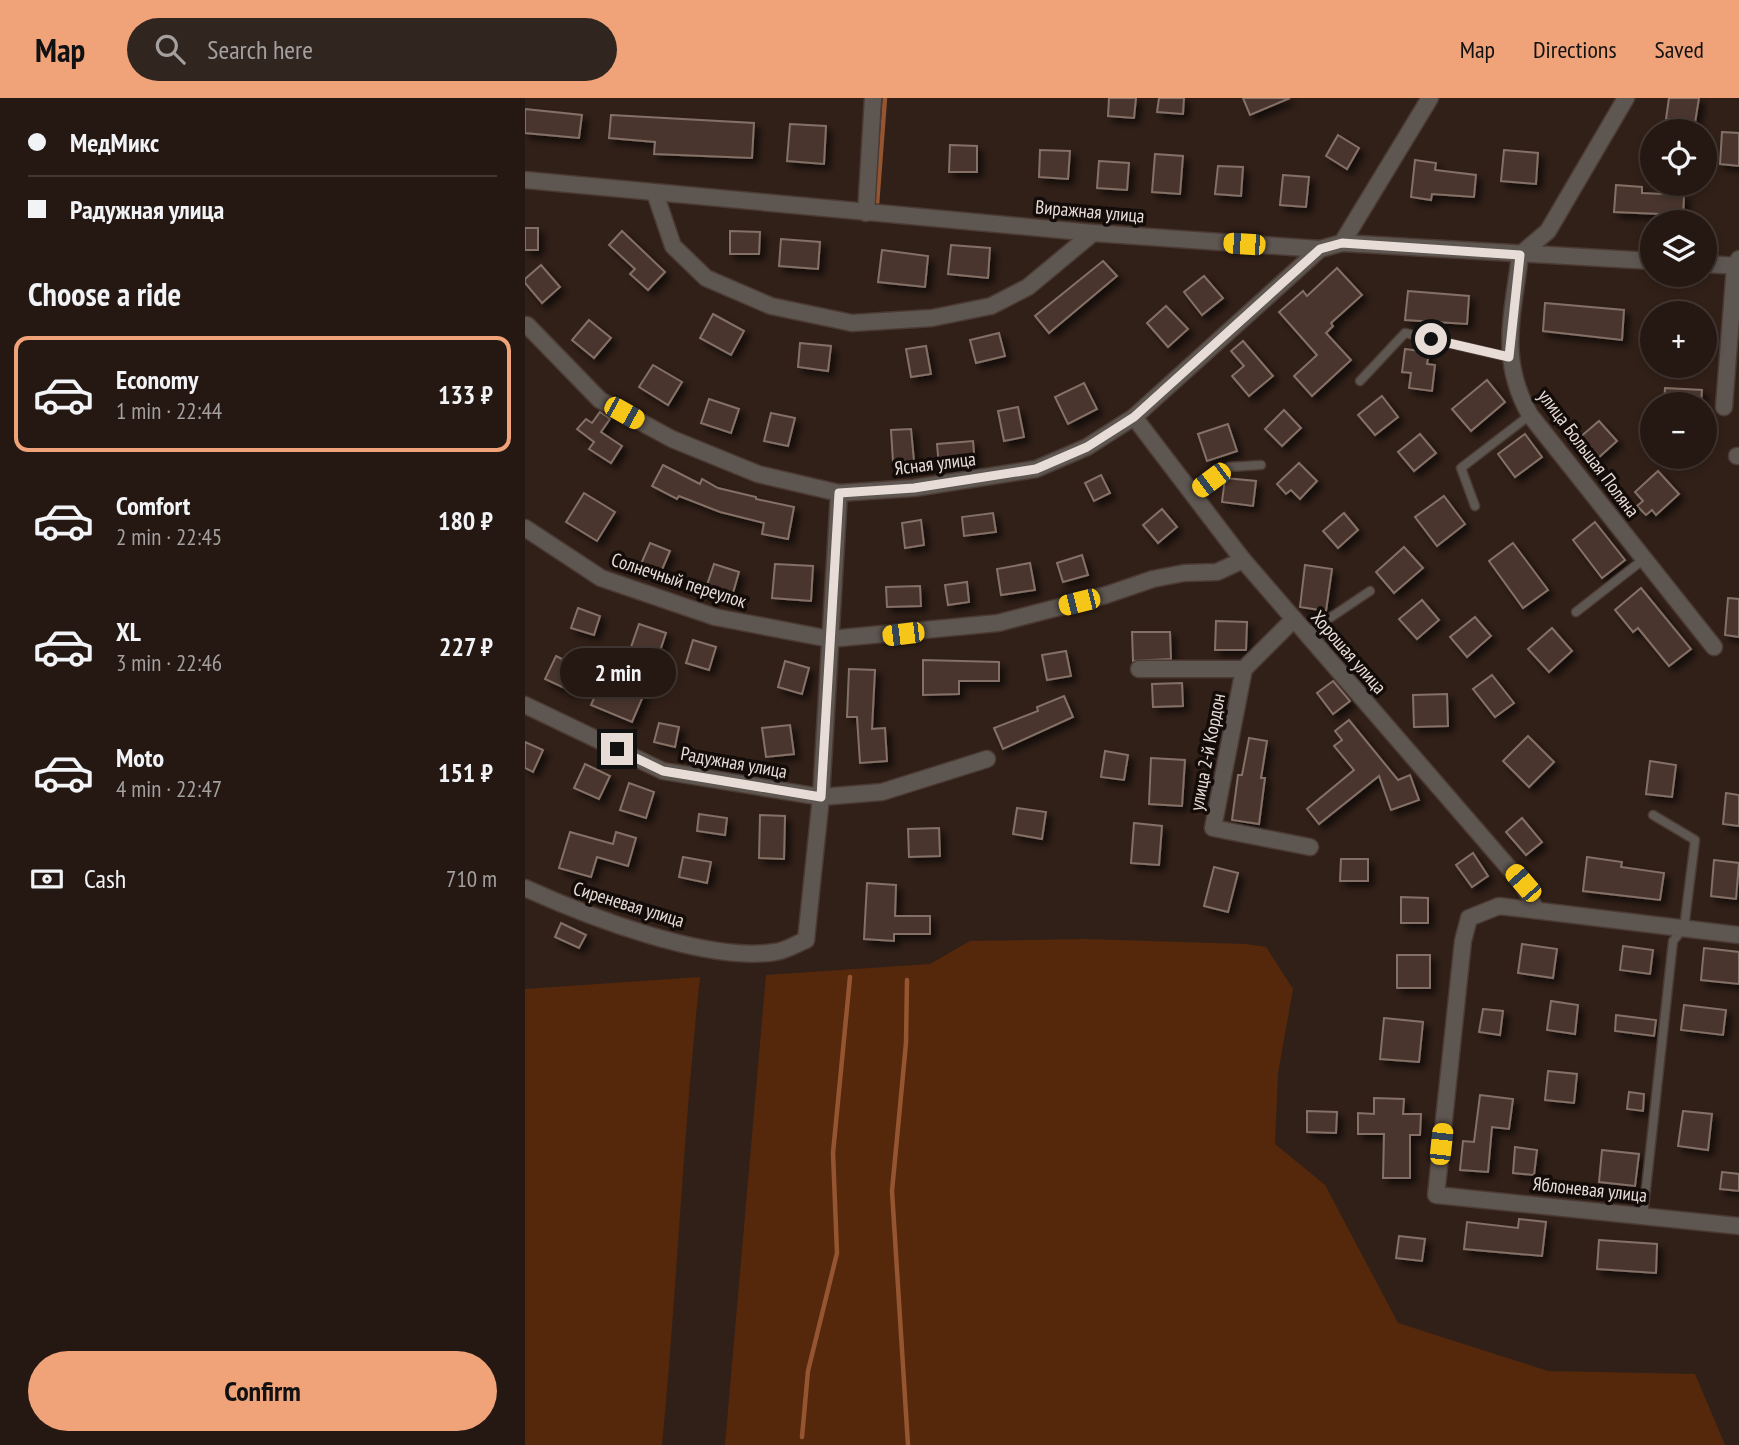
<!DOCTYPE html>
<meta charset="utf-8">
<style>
:root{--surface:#251812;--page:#312520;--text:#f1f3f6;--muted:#a3a09f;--line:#423732;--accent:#f0a279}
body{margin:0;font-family:"PT Sans Narrow",sans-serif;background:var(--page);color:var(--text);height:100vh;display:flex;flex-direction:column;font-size:26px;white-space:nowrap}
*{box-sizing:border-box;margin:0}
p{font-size:23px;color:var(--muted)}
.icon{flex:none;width:38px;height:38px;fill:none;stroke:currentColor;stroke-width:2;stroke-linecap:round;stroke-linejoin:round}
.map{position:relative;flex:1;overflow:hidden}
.drawer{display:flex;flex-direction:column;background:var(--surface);width:525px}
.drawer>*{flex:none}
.hud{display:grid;align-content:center;height:154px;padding:0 28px;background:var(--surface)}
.tools{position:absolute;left:1115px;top:21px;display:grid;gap:14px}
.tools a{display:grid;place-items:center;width:77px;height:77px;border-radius:50%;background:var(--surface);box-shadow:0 4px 10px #0003,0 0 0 2px var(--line);font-size:35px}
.end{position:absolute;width:32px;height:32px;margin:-16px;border:9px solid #e8dcd7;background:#111;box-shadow:0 0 0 4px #111}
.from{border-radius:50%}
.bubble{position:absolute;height:49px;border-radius:24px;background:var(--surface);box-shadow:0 4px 10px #0003,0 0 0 2px var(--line);font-size:23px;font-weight:700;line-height:49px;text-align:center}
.car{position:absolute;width:21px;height:42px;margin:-21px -10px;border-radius:9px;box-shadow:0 0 5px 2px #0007;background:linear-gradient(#f5c518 24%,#345 0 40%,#f5c518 0 76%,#345 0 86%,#f5c518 0)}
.hud b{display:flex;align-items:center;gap:24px;height:66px;font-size:26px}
.hud b+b{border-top:2px solid var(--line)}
.hud i{width:18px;height:18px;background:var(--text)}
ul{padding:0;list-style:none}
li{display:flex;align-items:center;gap:21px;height:116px;margin:0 14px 10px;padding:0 14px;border:4px solid transparent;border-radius:14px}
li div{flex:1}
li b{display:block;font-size:26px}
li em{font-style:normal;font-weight:700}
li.active{border-color:var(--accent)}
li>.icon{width:63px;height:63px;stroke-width:1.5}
h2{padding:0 28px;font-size:32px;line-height:84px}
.pay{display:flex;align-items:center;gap:18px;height:77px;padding:0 28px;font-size:26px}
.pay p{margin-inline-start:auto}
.primary-button{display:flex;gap:14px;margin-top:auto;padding:14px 28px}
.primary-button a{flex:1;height:80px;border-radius:42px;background:var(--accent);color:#111;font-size:28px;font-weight:700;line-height:80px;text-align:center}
header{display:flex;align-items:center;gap:42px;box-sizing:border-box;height:98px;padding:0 35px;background:var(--accent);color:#111}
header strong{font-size:33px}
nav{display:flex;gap:38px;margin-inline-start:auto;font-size:24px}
.search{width:490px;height:63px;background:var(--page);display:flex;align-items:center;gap:18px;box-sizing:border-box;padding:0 24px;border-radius:38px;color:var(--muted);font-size:26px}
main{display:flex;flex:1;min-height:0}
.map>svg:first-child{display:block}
.green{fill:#55280c}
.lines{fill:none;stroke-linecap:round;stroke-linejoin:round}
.stream{stroke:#965531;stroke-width:4.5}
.building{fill:#48362d;stroke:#847066;stroke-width:2;filter:url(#shadow)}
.service-casing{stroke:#4b3a33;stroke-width:11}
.minor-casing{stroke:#4b3a33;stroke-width:19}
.service{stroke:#5e5651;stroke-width:8}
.minor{stroke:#5e5651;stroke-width:16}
.route{stroke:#e8dcd7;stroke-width:9}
.labels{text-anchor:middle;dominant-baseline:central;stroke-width:7;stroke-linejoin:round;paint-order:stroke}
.street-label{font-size:19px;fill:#e8dcd7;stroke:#130c08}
</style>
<header>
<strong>Map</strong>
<div class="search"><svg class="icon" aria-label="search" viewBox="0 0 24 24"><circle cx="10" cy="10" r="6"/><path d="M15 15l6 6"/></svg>Search here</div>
<nav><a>Map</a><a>Directions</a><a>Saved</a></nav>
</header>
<main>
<section class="drawer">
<div class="hud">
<b><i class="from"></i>МедМикс</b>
<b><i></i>Радужная улица</b>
</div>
<h2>Choose a ride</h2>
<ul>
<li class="active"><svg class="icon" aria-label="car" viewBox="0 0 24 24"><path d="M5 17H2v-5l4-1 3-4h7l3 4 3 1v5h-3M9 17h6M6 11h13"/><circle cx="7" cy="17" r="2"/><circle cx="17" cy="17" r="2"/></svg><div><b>Economy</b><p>1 min · 22:44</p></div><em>133 ₽</em></li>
<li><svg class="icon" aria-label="car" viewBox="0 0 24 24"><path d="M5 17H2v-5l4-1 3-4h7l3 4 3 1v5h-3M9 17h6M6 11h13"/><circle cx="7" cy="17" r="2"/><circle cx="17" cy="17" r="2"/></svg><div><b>Comfort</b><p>2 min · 22:45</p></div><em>180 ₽</em></li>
<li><svg class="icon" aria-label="car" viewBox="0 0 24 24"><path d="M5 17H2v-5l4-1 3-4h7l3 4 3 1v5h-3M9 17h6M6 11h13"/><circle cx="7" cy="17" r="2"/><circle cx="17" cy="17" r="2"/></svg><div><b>XL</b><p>3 min · 22:46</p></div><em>227 ₽</em></li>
<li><svg class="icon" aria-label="car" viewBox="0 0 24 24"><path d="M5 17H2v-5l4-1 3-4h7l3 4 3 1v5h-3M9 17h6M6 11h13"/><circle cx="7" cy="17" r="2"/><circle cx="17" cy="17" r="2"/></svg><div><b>Moto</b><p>4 min · 22:47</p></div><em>151 ₽</em></li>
</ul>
<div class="pay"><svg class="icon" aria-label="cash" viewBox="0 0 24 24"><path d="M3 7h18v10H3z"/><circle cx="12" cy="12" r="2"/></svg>Cash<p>710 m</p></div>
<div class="primary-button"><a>Confirm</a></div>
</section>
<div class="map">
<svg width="1214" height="1347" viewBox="0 0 1214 1347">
<defs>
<filter id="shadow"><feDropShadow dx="5" dy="5" stdDeviation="3.5" flood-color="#0009"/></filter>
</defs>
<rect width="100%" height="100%" fill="#312018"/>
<g class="green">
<polygon points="561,841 721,846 741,849 768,891 753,975 750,1046 800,1087 873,1225 1023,1273 1170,1276 1200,1347 200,1347 241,877 405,866 445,843"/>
<path d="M175,879C158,1035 152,1191 137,1347H0V891Z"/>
</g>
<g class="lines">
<g class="stream">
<polyline points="352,106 360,0"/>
<polyline points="382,882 381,945 367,1093 383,1347"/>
<polyline points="277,1339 283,1273 312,1155 308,1055 325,879"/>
</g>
</g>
<g class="building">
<polygon points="584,0 611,0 609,20 583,18"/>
<polygon points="634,0 659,0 658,16 632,14"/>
<polygon points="718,0 765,0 725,17"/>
<polygon points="1144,0 1174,0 1170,25 1141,21"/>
<polygon points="0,11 57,17 54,40 0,35"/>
<polygon points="86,17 229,25 227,60 129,56 130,44 84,40"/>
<polygon points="265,26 301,28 299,66 262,63"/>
<polygon points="1197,34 1214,35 1214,68 1195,66"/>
<polygon points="813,37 834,50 822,71 801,58"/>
<polygon points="425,47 452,48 452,74 424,74"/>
<polygon points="515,52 545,53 543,81 514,79"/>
<polygon points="979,52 1013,55 1011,86 976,83"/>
<polygon points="630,56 658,58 655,96 627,94"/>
<polygon points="890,62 911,65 910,72 951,77 949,99 907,96 906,102 886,99"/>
<polygon points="574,63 604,65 602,92 572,90"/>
<polygon points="693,68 718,69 716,98 690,96"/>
<polygon points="758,77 784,79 781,109 755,107"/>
<polygon points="1091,87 1117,89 1117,95 1159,97 1158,123 1134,122 1135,116 1089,114"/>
<rect x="0" y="130" width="13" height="22"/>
<polygon points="97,133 140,174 123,192 105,176 110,171 84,147"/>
<polygon points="205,133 235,134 234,156 205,156"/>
<polygon points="256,141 295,144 293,171 254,168"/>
<polygon points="426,147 465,150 463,180 423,176"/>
<polygon points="357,152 403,158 400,189 353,184"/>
<polygon points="578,163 592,178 524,235 510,218"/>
<polygon points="16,167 35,189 17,205 0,185 0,181"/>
<polygon points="812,170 837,197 806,225 808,228 801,235 826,262 787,298 769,278 792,257 754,214 778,193 782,198"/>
<polygon points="679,178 698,200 677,217 659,194"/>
<polygon points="883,193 944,198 942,226 880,222"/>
<polygon points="1020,205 1099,212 1097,242 1018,233"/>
<polygon points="641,208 663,231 643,249 622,225"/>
<polygon points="188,216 219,233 206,257 175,240"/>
<polygon points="64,222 86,240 69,260 47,242"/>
<polygon points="474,235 480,258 451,265 445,242"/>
<polygon points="718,243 748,278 724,298 707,278 719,268 706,253"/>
<polygon points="275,245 306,248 303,273 273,269"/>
<polygon points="401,248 406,276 386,279 381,251"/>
<polygon points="880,251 904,254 902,266 910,267 907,293 884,290 886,275 877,274"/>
<polygon points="128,267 157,284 143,307 114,289"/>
<polygon points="962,282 980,304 946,333 927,311"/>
<polygon points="559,285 572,311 543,326 530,299"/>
<polygon points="1140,290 1177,292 1176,306 1139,306"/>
<polygon points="857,298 873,319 850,337 833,317"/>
<polygon points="184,301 214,311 206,335 176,325"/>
<polygon points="493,309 499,339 479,343 473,313"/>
<polygon points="759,312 776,330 757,348 740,331"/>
<polygon points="75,314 85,321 76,334 97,348 86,365 64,351 69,344 52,331 61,321 67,325"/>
<polygon points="246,315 270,320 263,348 239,343"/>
<polygon points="1074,323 1092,343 1072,361 1054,340"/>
<polygon points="703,326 712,353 682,363 673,336"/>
<polygon points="386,331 389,363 368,364 366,332"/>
<polygon points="895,336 911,355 889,373 873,354"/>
<polygon points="1000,336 1017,359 990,379 973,356"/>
<polygon points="448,343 450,366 414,369 412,346"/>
<polygon points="774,365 792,383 775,401 766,392 761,396 752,386"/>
<polygon points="138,367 175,386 177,381 193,390 231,399 231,401 269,409 263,441 237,436 239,425 195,414 154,398 152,401 127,388"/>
<polygon points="1133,373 1154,396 1131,417 1127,412 1121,417 1112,408 1118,403 1110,394"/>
<polygon points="576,377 585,395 569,403 560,385"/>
<polygon points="700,380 731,383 728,408 697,404"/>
<polygon points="59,395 90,414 72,443 41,424"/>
<polygon points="919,398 940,426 912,448 890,419"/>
<polygon points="637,411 652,429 633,445 618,427"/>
<polygon points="468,415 471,434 439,438 437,419"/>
<polygon points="819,415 833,432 813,450 798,433"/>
<polygon points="396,422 399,447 380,450 377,425"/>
<polygon points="1070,424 1100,462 1077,480 1048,442"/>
<polygon points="125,445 145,453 136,474 116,466"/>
<polygon points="988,445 1023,492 998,510 964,463"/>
<polygon points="879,449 898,470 869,495 851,474"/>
<polygon points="557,457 563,477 538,484 532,465"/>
<polygon points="505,465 510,492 476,497 472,471"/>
<polygon points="189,466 214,474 208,495 182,487"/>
<polygon points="250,466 288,468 286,503 247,500"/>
<polygon points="780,467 807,471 801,513 775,509"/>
<polygon points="442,484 444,504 423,507 420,487"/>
<polygon points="395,488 396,508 362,509 361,489"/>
<polygon points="1116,490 1166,551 1144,568 1113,530 1108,534 1090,512"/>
<polygon points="1203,500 1214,501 1214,539 1200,537"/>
<polygon points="897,502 914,522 892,541 874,521"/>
<polygon points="53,510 75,518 69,537 46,530"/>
<polygon points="950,519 966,538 942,559 925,539"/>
<polygon points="691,523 722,524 721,552 690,552"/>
<polygon points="114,526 141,535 132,562 105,552"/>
<polygon points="1027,530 1047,553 1024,574 1003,551"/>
<polygon points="607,534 645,534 646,561 608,563"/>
<polygon points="168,542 191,549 184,572 161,565"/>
<polygon points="541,553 546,578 522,582 517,557"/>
<polygon points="31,558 59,572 48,594 20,581"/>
<polygon points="398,562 474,564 474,583 434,583 434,596 398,597"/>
<polygon points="260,563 284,570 277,596 253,589"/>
<polygon points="324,571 350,572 347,631 360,630 362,663 335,665 332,619 322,619"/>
<polygon points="967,577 989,605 970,619 948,591"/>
<polygon points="79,578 119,596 107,624 66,607"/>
<polygon points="808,583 825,603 808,616 792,595"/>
<polygon points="657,585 658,608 628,609 627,586"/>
<polygon points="922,596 923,628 889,629 888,597"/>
<polygon points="539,598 548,619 478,651 469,630 513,613 512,609"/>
<polygon points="824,622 873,682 885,677 894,702 866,712 854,678 794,726 782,711 829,672 809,648 817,642 810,633"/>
<polygon points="134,625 154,629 150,649 129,644"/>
<polygon points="265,627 269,656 241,659 237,630"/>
<polygon points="1003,638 1029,664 1004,689 978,663"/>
<polygon points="724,640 742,643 736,680 740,680 734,726 707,722 713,677 717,677"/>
<polygon points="0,644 18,652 8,674 0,670"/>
<polygon points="580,653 603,657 599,682 576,679"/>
<polygon points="626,660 660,662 657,708 624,706"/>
<polygon points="1125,663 1151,667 1147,699 1121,696"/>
<polygon points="60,666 85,678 74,701 49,690"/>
<polygon points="104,685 129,694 121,720 95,712"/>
<polygon points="1201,695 1214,697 1214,728 1198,726"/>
<polygon points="492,710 521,714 517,741 488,736"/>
<polygon points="174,716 202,720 200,737 172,733"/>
<polygon points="235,717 260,718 259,761 234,760"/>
<polygon points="997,720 1017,744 1001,757 981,734"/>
<polygon points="609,725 637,728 634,767 606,765"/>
<polygon points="414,730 415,758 384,759 383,731"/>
<polygon points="45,734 88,746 91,734 111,740 103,768 72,759 66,779 34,770"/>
<polygon points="948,755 963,778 947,789 931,767"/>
<polygon points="158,759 186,764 182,785 154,779"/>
<polygon points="1062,759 1097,764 1096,769 1139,775 1135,802 1058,793"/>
<polygon points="816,761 843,761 843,783 815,783"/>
<polygon points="1189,762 1214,765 1211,801 1186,798"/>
<polygon points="689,769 713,775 703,814 679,808"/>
<polygon points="342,785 371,787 370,818 405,818 405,836 369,836 369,843 339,841"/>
<polygon points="876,799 903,800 903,825 876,825"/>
<polygon points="36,825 61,837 54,850 30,839"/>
<polygon points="997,846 1032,851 1028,880 993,875"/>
<polygon points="1098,848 1128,852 1125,876 1095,872"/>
<polygon points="1179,850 1214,854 1214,886 1176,882"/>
<rect x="872" y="857" width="33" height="33"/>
<polygon points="1026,903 1053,907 1050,936 1022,932"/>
<polygon points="1159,907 1201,912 1198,937 1156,932"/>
<polygon points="958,911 978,913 975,937 954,934"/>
<polygon points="1091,917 1131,922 1129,938 1090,933"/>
<polygon points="859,920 898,924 894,964 855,961"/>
<polygon points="1023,973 1052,976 1049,1005 1020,1002"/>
<polygon points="1104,994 1119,996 1118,1013 1102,1011"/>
<polygon points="955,997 988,1001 984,1031 967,1029 963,1074 935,1072 938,1043 949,1044"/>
<polygon points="849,1000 879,1001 878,1016 896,1016 895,1037 885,1037 885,1080 858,1080 859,1036 833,1036 833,1015 849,1016"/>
<polygon points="782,1013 812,1014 811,1035 782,1034"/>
<polygon points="1158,1013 1187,1016 1183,1052 1153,1048"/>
<polygon points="990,1049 1012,1052 1009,1077 988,1075"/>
<polygon points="1077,1052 1114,1056 1110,1088 1074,1084"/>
<polygon points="1197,1074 1214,1076 1214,1093 1195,1091"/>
<polygon points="994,1121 1021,1124 1017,1158 939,1151 942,1124 993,1130"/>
<polygon points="874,1138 900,1141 897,1163 871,1160"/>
<polygon points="1074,1142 1132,1146 1131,1175 1072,1171"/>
</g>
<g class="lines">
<g class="service-casing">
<g id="service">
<polyline points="835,283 880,235 983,259"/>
<polyline points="668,396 704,369 736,367"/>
<polyline points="950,408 936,370 1005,317"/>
<polyline points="1051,514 1119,461"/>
<polyline points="781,536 845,493"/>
<polyline points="1118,1118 1148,843 1159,830 1170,742 1128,717"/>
</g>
</g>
<g class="minor-casing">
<g id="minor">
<path d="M1101,0L1023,133L995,157C988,217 973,261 1005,317L1189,549"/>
<polyline points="0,82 568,135 795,151 817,145 1127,163"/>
<polyline points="130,95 148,148 181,180 246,208 327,225 407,220 466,208 503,189 568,135"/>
<polyline points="341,115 348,0"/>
<polyline points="817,145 905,0"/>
<polyline points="1180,166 1214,168"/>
<polyline points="2,227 75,302 147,341 233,376 314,395 389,390 511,371 562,349 609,319 795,151"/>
<polyline points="1199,309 1210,168 1214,161"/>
<polyline points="609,319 718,462 997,785 1011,812"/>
<polyline points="1212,358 1214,358"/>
<polyline points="0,430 76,480 190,519 305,541 473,525 581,497 628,481 659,475 692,474 718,462"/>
<polyline points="769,521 719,571 688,730 785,749"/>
<polyline points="614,571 719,571"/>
<polyline points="0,607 138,673 296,699 357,694 462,661"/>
<path d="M0,790C62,818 182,865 250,854C260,853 271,846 281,842L296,699L314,395"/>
<polyline points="1214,837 974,808 944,820 938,843 911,1097 1214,1128"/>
</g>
</g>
<use href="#service" class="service"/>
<use href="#minor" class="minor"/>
</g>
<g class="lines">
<polyline class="route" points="92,651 138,673 296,699 314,395 389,390 511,371 562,349 609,319 795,151 817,145 995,157 984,259 906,241"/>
</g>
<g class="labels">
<g class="street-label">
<text transform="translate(565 113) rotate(5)">Виражная улица</text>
<text transform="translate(1064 355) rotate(53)">улица Большая Поляна</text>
<text transform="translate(410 365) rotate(-7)">Ясная улица</text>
<text transform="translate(154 482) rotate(18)">Солнечный переулок</text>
<text transform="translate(824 554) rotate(49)">Хорошая улица</text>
<text transform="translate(682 654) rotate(-79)">улица 2-й Кордон</text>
<text transform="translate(209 664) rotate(10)">Радужная улица</text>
<text transform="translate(104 806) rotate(17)">Сиреневая улица</text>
<text transform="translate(1065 1091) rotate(6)">Яблоневая улица</text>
</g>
</g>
</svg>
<div class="tools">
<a><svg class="icon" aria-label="locate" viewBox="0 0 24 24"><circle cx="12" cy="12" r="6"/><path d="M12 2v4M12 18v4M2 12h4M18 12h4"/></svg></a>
<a><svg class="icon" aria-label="layers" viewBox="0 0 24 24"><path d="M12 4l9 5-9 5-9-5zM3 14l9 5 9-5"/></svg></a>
<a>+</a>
<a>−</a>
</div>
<i class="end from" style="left:906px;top:241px"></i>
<i class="end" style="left:92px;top:651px"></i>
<div class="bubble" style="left:35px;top:550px;width:116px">2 min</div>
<i class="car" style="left:719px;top:146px;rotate:274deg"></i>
<i class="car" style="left:99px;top:315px;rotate:119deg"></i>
<i class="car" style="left:686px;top:382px;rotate:233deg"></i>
<i class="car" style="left:554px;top:504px;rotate:256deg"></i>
<i class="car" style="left:378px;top:536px;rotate:263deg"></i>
<i class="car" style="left:998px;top:785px;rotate:319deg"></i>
<i class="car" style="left:916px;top:1046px;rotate:6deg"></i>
</div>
</main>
